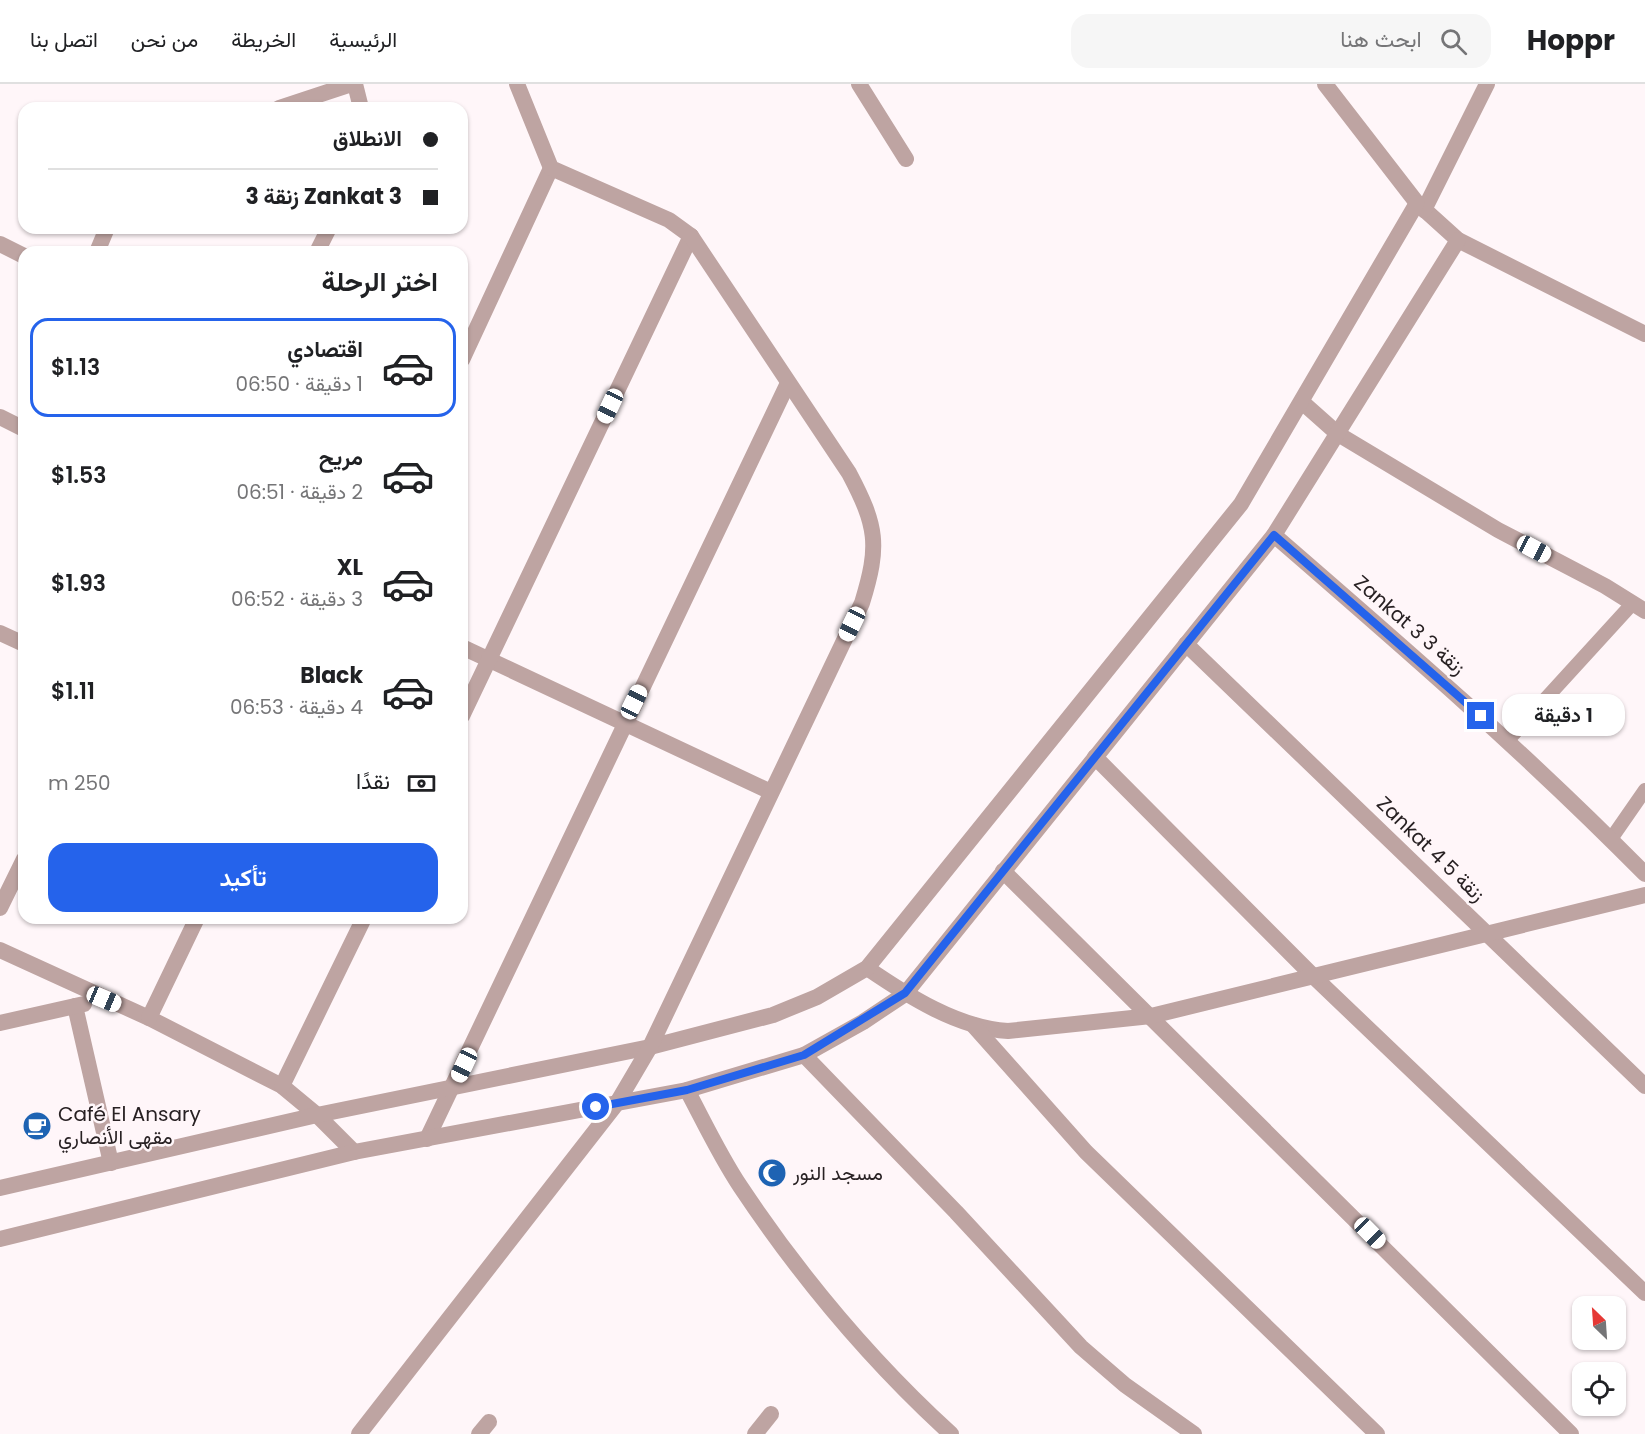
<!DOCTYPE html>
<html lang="ar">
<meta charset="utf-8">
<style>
:root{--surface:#fff;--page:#f6f6f6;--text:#202124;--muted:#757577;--line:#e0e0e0;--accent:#2563eb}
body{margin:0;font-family:Poppins,Vazirmatn,sans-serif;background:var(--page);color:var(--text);direction:rtl;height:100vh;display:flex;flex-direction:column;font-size:22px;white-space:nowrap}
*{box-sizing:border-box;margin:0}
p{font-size:20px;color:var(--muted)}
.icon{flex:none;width:33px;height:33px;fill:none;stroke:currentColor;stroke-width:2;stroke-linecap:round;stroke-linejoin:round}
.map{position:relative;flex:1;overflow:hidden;direction:ltr}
.panel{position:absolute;left:18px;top:162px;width:450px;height:678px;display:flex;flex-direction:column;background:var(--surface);border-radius:18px;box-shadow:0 2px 4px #0004;direction:rtl}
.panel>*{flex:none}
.guide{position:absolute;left:18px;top:18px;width:450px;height:132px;border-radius:18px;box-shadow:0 2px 4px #0004;direction:rtl;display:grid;align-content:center;height:132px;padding:0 30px;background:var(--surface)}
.needle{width:39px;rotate:335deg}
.buttons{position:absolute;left:1572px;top:1212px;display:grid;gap:12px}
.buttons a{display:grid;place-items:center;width:54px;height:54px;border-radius:12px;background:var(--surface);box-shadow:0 2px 4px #0004;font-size:30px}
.end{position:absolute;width:27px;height:27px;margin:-14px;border:8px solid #2563eb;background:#fff;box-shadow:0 0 0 3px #fff}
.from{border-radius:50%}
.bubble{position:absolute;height:42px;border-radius:18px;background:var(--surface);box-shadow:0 2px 4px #0004;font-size:20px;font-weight:600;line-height:42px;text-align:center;direction:rtl}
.car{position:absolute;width:18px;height:36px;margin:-18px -9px;border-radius:8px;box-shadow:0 0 4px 2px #0007;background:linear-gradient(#fff 24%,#345 0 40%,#fff 0 76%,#345 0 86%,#fff 0)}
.guide b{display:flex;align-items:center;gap:21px;height:57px;font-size:22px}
.guide b+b{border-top:2px solid var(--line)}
.guide i{width:15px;height:15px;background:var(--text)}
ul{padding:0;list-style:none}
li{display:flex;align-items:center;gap:18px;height:99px;margin:0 12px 9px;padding:0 18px;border:3px solid transparent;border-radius:18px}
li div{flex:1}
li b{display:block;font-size:22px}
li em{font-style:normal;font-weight:600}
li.current{border-color:var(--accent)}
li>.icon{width:54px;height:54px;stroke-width:1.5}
h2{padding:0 30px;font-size:27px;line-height:72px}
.pay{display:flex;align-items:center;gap:15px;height:66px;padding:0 30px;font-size:22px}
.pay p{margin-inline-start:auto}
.cta{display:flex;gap:12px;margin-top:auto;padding:12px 30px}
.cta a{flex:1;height:69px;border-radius:18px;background:var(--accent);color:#fff;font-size:24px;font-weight:600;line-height:69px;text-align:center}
header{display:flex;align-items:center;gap:36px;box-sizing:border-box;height:84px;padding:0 30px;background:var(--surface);border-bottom:2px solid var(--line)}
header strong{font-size:28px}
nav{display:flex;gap:33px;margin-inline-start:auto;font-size:21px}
.search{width:420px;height:54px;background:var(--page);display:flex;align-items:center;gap:15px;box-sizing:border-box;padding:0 21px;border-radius:18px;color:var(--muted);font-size:22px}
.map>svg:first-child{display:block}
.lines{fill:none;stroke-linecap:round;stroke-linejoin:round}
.service{stroke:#bea4a2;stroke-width:14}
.minor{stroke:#bea4a2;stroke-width:16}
.route{stroke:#2563eb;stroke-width:8}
.labels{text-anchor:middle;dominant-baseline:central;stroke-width:5;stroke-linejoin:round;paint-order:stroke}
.street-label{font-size:20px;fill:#282123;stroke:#fff6f9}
.poi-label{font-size:20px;fill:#282123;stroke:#fff6f9;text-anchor:start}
</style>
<header>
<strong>Hoppr</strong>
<div class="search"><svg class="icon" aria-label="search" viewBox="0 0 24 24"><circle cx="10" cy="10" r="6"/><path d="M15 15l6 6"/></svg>ابحث هنا</div>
<nav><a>الرئيسية</a><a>الخريطة</a><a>من نحن</a><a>اتصل بنا</a></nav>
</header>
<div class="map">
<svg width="1645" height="1350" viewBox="0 0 1645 1350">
<rect width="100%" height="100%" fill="#fff6f9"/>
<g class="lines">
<g class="service">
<polyline points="1508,656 1633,519"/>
<polyline points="1611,755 1645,706"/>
</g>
<g class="minor">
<polyline points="355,0 361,24"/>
<polyline points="859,0 906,75"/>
<polyline points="1325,0 1417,119 1458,156 1645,250"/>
<polyline points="279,24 352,0"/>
<polyline points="1424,126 1487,0"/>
<polyline points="0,160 24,172"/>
<polyline points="97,168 107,144"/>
<polyline points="317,168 329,144"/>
<polyline points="462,276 551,84"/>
<polyline points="1302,318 1338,350 1498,446 1605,502 1645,527"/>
<polyline points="0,333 24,345"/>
<path d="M1274,451C1401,561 1527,670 1645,790"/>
<polyline points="0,549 24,560"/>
<polyline points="1186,560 1645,1002"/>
<polyline points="462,563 771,708"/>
<polyline points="462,632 691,152"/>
<polyline points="1095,673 1313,892 1645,1209"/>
<polyline points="1003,787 1571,1350"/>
<polyline points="0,824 24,775"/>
<polyline points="0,866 149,934 282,1002 317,1031 354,1068"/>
<path d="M867,884C908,912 958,944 1008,947L1151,932L1645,811"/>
<polyline points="75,922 111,1079"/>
<polyline points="149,934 197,834"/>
<polyline points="0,939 84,920"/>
<polyline points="973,941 1086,1068 1377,1350"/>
<polyline points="804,971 956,1128 1081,1263 1125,1301 1194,1350"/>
<polyline points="282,1002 364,834"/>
<path d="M687,1006C704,1038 720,1072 740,1102C800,1192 871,1277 951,1350"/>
<polyline points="427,1055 788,299"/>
<polyline points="0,1104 317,1031 650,963 773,931 817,913 867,884 1241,420 1417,119"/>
<polyline points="0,1155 354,1068 687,1006 804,971 863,938 905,910 1274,451 1458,156"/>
<path d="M359,1350L617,1019L650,963L862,519C880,461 877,442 849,389L691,152L669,136L551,84L517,0"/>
<polyline points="479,1350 489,1338"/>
<polyline points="755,1350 771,1330"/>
</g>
</g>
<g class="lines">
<polyline class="route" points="596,1023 687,1006 804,971 905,909 1274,451 1481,632"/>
</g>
<defs>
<g id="cafe-disc" transform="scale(1.5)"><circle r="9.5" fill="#1e63b3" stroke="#fff6f9"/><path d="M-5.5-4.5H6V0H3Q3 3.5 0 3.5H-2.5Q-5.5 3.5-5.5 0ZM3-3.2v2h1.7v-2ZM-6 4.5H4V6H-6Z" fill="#fff"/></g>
<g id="mosque-disc" transform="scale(1.5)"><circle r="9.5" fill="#1e63b3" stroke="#fff6f9"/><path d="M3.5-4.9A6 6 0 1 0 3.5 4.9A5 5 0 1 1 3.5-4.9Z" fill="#fff"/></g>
</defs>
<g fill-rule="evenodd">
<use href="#cafe-disc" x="37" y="1042"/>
<use href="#mosque-disc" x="772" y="1089"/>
</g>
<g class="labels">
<g class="street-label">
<text transform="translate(1410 541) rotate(41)">Zankat 3 زنقة 3</text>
<text transform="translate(1431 765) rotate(44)">Zankat 4 زنقة 5</text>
</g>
<g class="poi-label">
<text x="58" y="1030">Café El Ansary<tspan x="58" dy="23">مقهى الأنصاري</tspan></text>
<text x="793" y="1089">مسجد النور</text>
</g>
</g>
</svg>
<div class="buttons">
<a><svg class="needle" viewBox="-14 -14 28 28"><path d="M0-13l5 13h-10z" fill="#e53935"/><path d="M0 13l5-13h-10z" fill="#757577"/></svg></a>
<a><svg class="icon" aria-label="locate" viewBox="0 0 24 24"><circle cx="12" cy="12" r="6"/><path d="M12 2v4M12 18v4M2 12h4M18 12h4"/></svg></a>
</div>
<i class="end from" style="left:596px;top:1023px"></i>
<i class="end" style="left:1481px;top:632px"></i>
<div class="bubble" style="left:1502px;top:610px;width:123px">1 دقيقة</div>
<i class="car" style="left:610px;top:322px;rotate:205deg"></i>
<i class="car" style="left:1534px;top:465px;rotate:118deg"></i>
<i class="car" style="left:852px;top:540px;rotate:206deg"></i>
<i class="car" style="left:634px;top:618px;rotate:26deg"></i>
<i class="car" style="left:104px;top:915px;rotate:113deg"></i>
<i class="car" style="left:464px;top:981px;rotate:205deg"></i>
<i class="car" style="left:1370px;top:1149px;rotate:135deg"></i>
<div class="guide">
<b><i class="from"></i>الانطلاق</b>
<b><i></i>Zankat 3 زنقة 3</b>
</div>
<section class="panel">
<h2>اختر الرحلة</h2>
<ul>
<li class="current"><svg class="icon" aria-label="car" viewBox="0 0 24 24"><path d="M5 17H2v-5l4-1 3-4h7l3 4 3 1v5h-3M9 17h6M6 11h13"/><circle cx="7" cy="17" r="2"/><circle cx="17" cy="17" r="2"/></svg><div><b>اقتصادي</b><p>1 دقيقة · 06:50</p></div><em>$1.13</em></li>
<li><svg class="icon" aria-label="car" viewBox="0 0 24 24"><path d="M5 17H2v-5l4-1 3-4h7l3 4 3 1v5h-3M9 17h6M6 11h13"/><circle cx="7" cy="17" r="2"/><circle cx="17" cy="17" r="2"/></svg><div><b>مريح</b><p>2 دقيقة · 06:51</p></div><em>$1.53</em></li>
<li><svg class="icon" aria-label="car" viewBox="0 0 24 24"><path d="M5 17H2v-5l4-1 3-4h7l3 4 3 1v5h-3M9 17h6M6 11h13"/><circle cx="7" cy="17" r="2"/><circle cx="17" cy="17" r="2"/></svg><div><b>XL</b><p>3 دقيقة · 06:52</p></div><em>$1.93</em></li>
<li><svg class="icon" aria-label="car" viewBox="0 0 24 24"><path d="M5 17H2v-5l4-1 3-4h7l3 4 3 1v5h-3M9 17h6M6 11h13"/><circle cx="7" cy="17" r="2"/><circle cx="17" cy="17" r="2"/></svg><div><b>Black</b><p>4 دقيقة · 06:53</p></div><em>$1.11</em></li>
</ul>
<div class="pay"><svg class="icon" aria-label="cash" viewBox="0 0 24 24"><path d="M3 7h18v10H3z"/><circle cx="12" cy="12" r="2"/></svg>نقدًا<p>250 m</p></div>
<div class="cta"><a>تأكيد</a></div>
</section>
</div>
